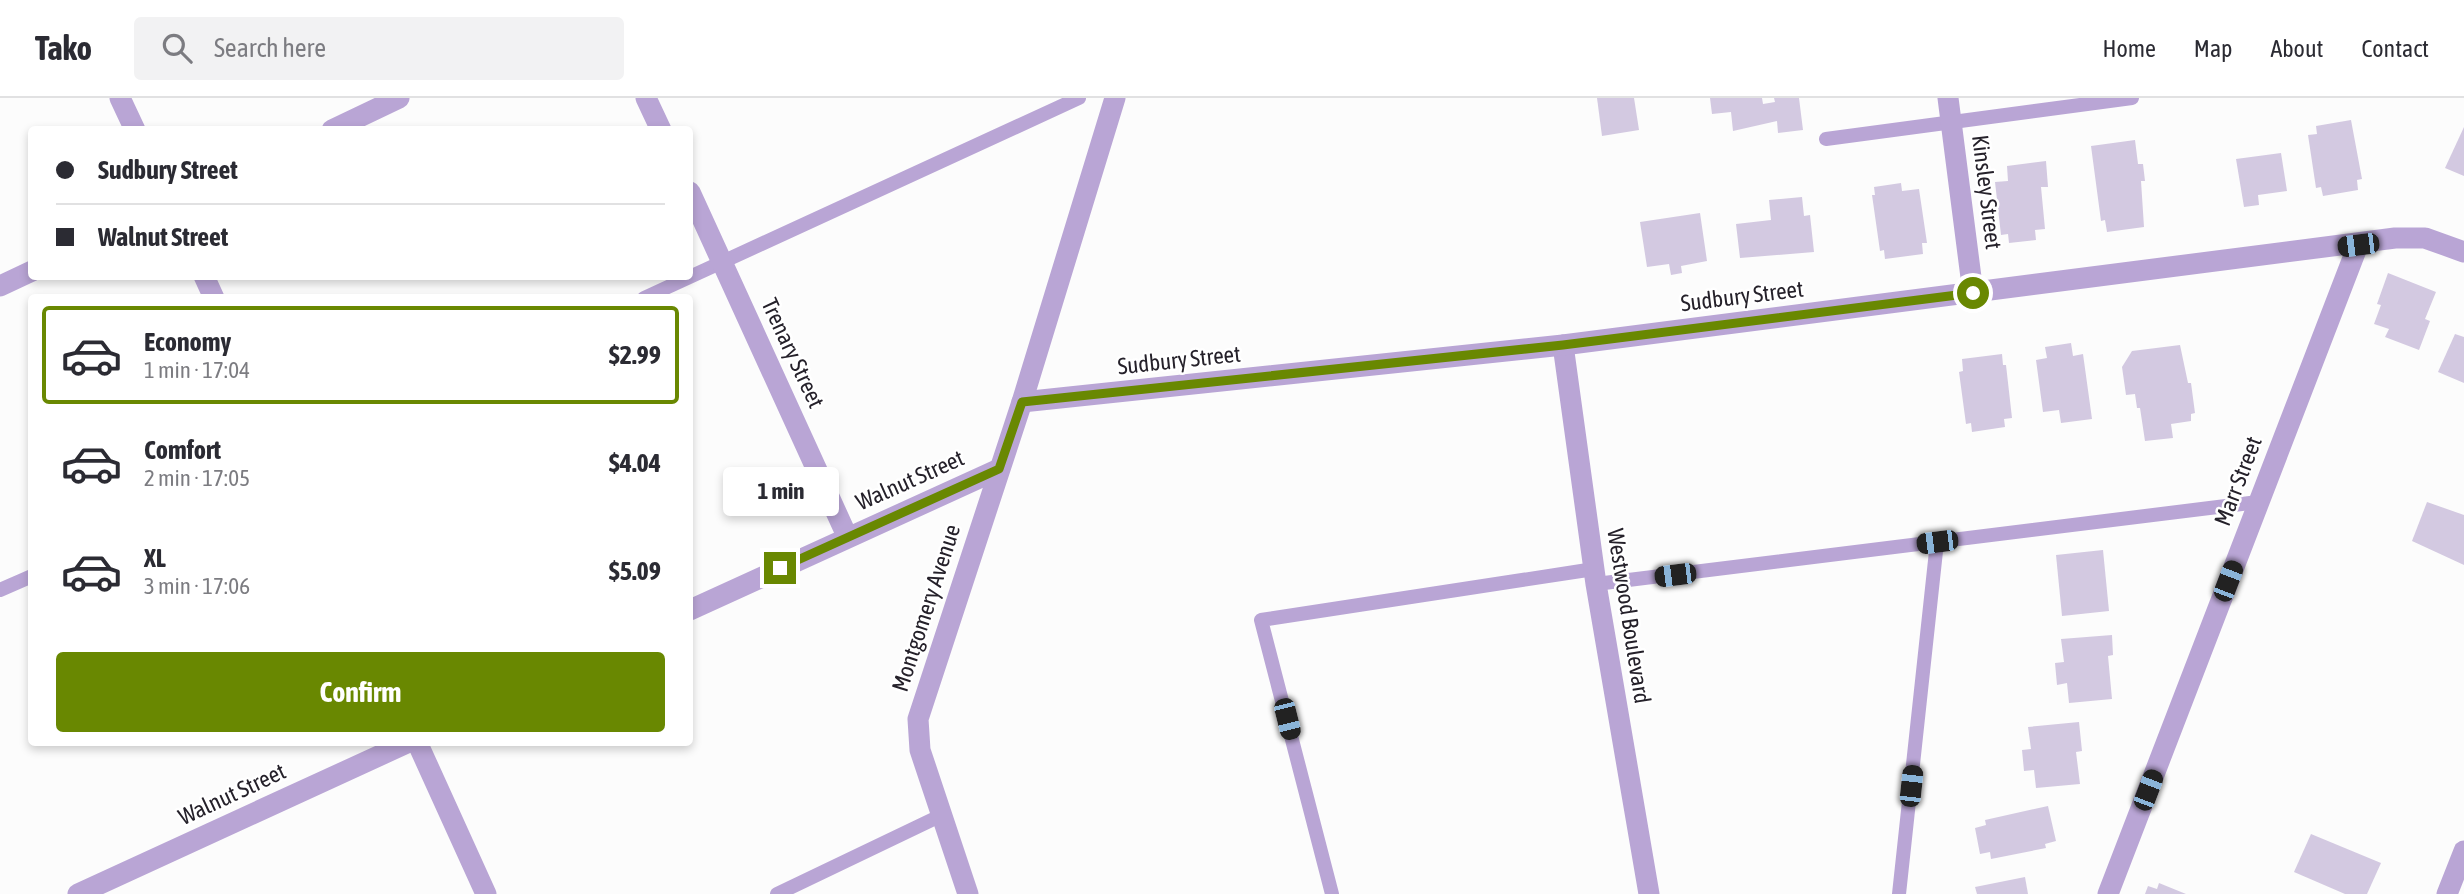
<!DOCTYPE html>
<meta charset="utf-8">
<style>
:root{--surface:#fff;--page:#f2f2f3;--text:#2b2b33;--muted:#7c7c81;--line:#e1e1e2;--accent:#698801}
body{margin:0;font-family:"Asap Condensed",sans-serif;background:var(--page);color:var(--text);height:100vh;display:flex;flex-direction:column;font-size:26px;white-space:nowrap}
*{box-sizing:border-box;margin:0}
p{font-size:23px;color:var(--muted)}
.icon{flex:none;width:38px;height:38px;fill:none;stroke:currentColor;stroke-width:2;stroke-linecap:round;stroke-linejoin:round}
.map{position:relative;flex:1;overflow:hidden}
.drawer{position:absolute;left:28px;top:196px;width:665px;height:452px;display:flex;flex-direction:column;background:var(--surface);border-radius:7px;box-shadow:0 4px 10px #0003}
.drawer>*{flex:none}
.top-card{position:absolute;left:28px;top:28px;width:665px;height:154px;border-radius:7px;box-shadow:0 4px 10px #0003;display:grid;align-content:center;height:154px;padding:0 28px;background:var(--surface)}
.end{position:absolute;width:32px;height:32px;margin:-16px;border:9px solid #698801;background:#fff;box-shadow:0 0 0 4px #fff}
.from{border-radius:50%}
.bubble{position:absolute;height:49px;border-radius:7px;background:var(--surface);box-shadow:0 4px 10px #0003;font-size:23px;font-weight:700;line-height:49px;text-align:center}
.car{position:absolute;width:21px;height:42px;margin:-21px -10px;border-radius:9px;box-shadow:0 0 5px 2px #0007;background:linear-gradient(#222 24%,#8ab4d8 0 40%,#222 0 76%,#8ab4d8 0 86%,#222 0)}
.top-card b{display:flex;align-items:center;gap:24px;height:66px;font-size:26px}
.top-card b+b{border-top:2px solid var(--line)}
.top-card i{width:18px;height:18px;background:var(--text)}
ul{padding:12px 0 0;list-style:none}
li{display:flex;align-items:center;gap:21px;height:98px;margin:0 14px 10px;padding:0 14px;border:4px solid transparent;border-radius:7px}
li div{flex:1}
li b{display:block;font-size:26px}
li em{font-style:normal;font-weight:700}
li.selected{border-color:var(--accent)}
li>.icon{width:63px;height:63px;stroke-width:1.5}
.primary-button{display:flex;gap:14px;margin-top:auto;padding:14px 28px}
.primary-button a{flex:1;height:80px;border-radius:7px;background:var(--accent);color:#fff;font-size:28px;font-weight:700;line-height:80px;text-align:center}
header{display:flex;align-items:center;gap:42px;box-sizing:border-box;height:98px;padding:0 35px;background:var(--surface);border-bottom:2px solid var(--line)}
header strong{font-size:33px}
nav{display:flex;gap:38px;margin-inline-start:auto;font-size:24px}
.search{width:490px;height:63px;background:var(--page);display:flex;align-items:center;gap:18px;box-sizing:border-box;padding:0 24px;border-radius:7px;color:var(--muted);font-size:26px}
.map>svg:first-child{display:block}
.building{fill:#d3c9e1}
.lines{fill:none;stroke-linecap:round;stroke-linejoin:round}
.lane{stroke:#b9a5d5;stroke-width:14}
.street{stroke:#b9a5d5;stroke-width:21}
.route{stroke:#698801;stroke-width:9}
.labels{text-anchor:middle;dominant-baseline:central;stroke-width:5;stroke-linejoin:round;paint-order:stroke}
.street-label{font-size:23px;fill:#25212a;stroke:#fff}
</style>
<header>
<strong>Tako</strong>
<div class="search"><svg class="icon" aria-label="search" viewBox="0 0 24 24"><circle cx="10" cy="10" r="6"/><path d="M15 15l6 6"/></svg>Search here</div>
<nav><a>Home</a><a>Map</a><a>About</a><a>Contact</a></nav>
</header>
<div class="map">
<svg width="2464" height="796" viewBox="0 0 2464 796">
<rect width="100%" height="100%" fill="#fcfcfc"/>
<g class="building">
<polygon points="1597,0 1634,0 1639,32 1602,38"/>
<polygon points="1710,0 1762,0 1763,6 1775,4 1774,0 1799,0 1803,32 1778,35 1777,23 1733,33 1731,14 1712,16"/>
<polygon points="2351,22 2362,81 2357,82 2358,92 2323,98 2321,89 2316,90 2308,37 2317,36 2316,28"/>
<polygon points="2464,29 2464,78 2445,70"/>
<polygon points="2135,42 2138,66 2143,66 2145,83 2141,83 2144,129 2107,134 2105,122 2101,123 2091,48"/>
<polygon points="2281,55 2287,93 2258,97 2259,107 2244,109 2236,61"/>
<polygon points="2046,63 2048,89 2041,89 2045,131 2035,132 2036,142 2009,145 2008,136 2001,137 1995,84 2008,83 2007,68"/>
<polygon points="1901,85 1902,93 1919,91 1927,145 1922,145 1923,156 1885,161 1884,152 1880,153 1872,97 1875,97 1874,89"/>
<polygon points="1802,99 1804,118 1810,117 1814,154 1740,160 1736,126 1771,122 1769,102"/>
<polygon points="1700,115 1707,163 1681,168 1682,175 1671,177 1669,166 1647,169 1640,124"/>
<polygon points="2388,175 2436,194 2425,221 2430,223 2419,252 2385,239 2389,231 2374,226 2381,207 2377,206"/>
<polygon points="2455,236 2464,239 2464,285 2438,274"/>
<polygon points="2071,245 2073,258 2083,256 2092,321 2061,325 2059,312 2043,314 2036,262 2047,260 2045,249"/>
<polygon points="2180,247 2188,285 2191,285 2195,315 2191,316 2191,323 2171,326 2173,340 2145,343 2140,310 2137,310 2135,296 2126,297 2122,269 2132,253"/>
<polygon points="2002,256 2003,267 2006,267 2012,320 2004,321 2005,329 1972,334 1971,325 1966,326 1959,274 1963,273 1962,261"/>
<polygon points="2427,404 2464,417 2464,467 2412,443"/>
<polygon points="2103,452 2109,513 2062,518 2056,457"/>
<polygon points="2112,537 2113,557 2108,558 2112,601 2069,605 2067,585 2057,587 2055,565 2064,564 2061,541"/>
<polygon points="2079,624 2082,653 2076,654 2080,686 2036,690 2034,672 2024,673 2022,652 2031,651 2028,629"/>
<polygon points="2048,708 2056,743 2045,746 2046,750 1991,761 1990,754 1980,756 1975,730 1986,727 1985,722"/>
<polygon points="2311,736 2381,765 2367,796 2345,796 2294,774"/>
<polygon points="2025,779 2028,796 1977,796 1975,789"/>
<polygon points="2159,785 2186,796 2145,796 2148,788 2157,791"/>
</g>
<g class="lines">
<g class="lane">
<polyline points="1826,41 2132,0"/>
<polyline points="644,200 1079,0"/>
<polyline points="1596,486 2258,404"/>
<polyline points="0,492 32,478"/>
<polyline points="777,796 942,717"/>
<polyline points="1332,796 1261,522 1594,471"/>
<polyline points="1899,796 1937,444"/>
</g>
<g class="street">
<polyline points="120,0 135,32"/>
<polyline points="646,0 661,32"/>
<polyline points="1948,0 1973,195"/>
<polyline points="332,32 399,0"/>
<polyline points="690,94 847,438"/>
<polyline points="204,178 214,200"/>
<polyline points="0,188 32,173"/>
<polyline points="1563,247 1596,486 1649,796"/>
<polyline points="1022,304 1563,247 2395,140 2425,140 2464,154"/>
<polyline points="690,512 999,371"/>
<polyline points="417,644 486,796"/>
<polyline points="78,796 409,644"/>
<polyline points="968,796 920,652 918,621 1022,304 1115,0"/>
<polyline points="2108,796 2358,147"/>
<polyline points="2447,796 2464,753"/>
</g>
</g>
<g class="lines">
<polyline class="route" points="780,470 999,371 1022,304 1563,247 1973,195"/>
</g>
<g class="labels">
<g class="street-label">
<text transform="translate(1987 94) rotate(83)">Kinsley Street</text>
<text transform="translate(1742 198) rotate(-7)">Sudbury Street</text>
<text transform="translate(793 255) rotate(65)">Trenary Street</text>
<text transform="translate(1179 262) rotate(-6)">Sudbury Street</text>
<text transform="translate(910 382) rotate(-24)">Walnut Street</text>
<text transform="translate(2238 383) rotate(-69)">Marr Street</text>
<text transform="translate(926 510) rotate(-72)">Montgomery Avenue</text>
<text transform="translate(1629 518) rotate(81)">Westwood Boulevard</text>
<text transform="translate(232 696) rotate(-25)">Walnut Street</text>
</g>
</g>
</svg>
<i class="end from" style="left:1973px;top:195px"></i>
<i class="end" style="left:780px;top:470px"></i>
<div class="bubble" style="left:723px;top:369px;width:116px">1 min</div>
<i class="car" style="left:2358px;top:147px;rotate:263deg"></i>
<i class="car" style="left:1937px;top:444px;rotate:263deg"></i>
<i class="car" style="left:1675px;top:477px;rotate:263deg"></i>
<i class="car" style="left:2228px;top:483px;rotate:21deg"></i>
<i class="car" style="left:1287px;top:621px;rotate:166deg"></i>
<i class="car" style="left:1911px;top:688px;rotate:6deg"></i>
<i class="car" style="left:2148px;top:692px;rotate:21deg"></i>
<div class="top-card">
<b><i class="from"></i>Sudbury Street</b>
<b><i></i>Walnut Street</b>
</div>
<section class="drawer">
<ul>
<li class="selected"><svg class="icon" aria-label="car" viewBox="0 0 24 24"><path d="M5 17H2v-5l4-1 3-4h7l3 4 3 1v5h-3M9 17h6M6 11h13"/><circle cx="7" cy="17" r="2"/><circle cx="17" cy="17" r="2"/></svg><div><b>Economy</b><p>1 min · 17:04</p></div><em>$2.99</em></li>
<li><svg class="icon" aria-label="car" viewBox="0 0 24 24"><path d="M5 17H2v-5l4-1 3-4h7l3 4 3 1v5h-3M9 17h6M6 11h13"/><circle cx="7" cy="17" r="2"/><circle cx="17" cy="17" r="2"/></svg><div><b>Comfort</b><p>2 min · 17:05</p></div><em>$4.04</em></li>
<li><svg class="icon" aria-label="car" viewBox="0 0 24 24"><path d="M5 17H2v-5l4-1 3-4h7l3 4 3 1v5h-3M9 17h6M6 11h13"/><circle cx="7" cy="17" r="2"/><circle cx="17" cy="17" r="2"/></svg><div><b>XL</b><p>3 min · 17:06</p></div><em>$5.09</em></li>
</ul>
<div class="primary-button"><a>Confirm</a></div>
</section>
</div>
